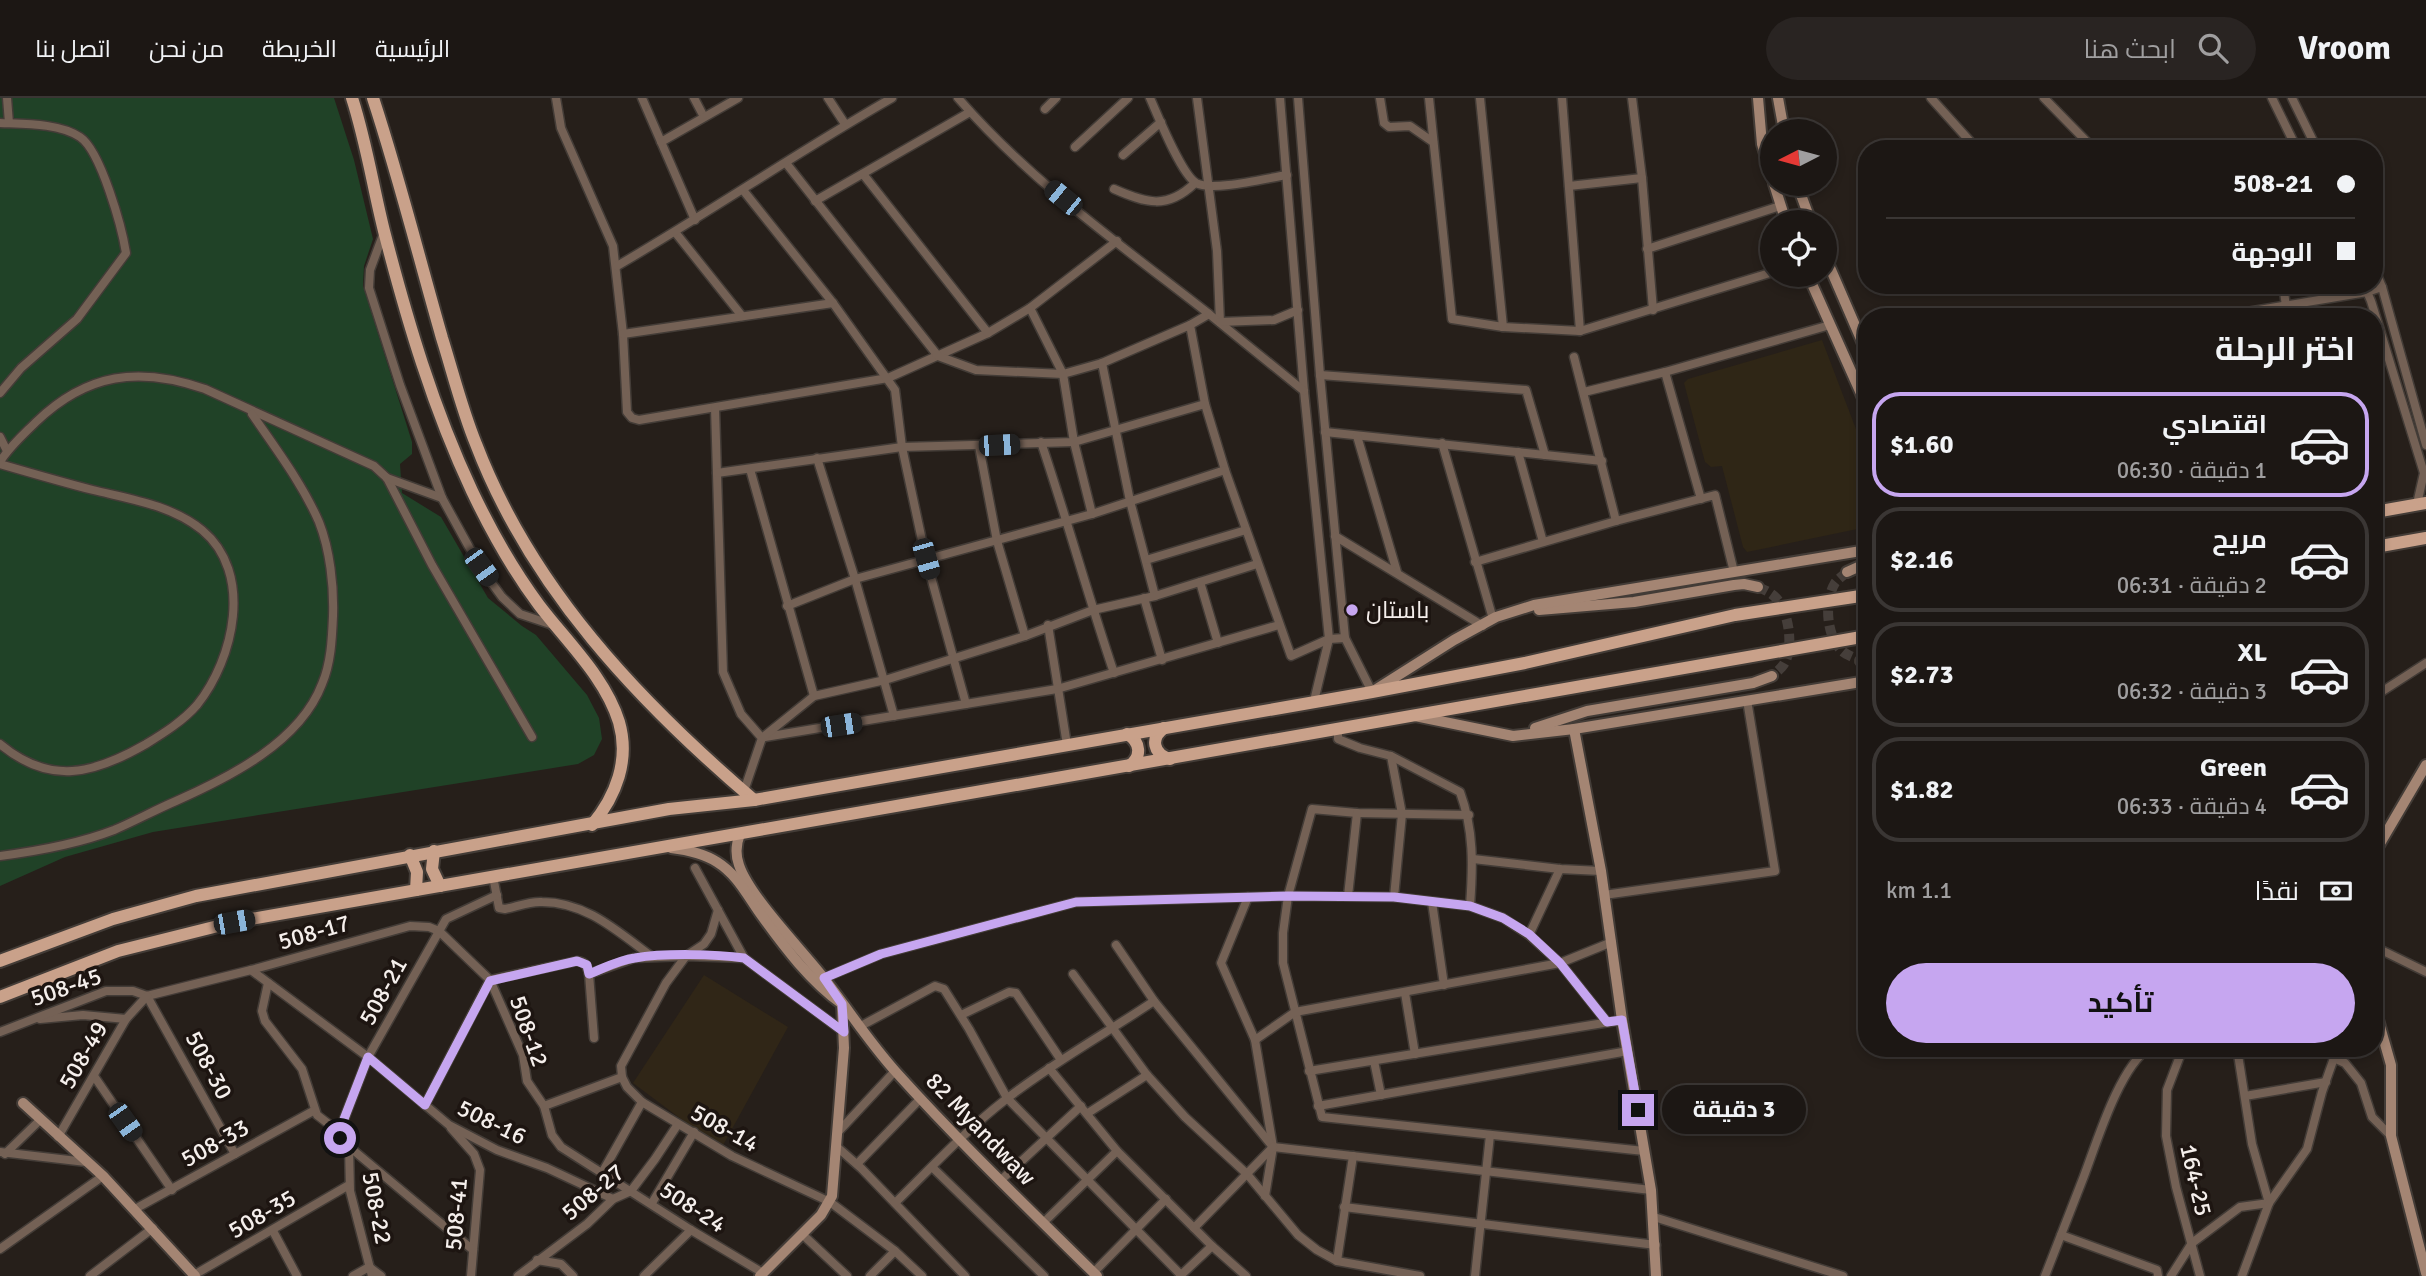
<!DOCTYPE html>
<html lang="ar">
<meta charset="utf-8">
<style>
:root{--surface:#1c1714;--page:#292422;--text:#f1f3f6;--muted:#a09fa0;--line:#3a3634;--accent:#c6a6f0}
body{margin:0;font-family:Signika,Cairo,sans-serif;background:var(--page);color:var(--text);direction:rtl;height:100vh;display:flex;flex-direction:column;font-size:26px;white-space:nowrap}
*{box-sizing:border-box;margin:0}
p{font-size:23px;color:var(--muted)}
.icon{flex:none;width:38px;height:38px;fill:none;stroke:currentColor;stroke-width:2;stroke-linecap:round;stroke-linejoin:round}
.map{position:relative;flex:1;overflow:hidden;direction:ltr}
.sheet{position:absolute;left:1858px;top:210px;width:525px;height:749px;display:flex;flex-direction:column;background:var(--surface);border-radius:28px;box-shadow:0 4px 10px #0003,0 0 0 2px var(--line);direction:rtl}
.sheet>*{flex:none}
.hud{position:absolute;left:1858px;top:42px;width:525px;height:154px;border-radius:28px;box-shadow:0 4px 10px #0003,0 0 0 2px var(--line);direction:rtl;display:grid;align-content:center;height:154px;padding:0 28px;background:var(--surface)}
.needle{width:46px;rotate:264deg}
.fabs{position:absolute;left:1760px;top:21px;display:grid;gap:14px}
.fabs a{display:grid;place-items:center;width:77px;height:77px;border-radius:50%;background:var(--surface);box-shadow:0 4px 10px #0003,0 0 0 2px var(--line);font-size:35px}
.end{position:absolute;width:32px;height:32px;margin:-16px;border:9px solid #c6a6f0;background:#111;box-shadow:0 0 0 4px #111}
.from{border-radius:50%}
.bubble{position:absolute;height:49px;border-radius:24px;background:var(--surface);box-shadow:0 4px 10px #0003,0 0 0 2px var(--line);font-size:23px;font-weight:700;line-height:49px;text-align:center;direction:rtl}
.car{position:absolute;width:21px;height:42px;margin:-21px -10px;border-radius:9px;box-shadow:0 0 5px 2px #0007;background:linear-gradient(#222 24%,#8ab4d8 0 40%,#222 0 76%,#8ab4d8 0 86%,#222 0)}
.hud b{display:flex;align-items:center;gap:24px;height:66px;font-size:26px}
.hud b+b{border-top:2px solid var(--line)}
.hud i{width:18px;height:18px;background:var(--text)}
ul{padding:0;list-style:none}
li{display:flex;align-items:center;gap:21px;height:105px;margin:0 14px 10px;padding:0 14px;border:4px solid var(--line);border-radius:28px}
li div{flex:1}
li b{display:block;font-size:26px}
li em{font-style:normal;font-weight:700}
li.selected{border-color:var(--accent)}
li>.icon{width:63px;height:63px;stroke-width:1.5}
h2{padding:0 28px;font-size:32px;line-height:84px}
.pay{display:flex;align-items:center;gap:18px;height:77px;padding:0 28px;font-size:26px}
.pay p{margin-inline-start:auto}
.button{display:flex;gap:14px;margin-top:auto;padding:14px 28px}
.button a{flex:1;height:80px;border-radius:42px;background:var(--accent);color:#111;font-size:28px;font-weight:700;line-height:80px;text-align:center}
header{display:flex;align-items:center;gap:42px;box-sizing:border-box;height:98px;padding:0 35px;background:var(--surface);border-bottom:2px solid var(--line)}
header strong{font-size:33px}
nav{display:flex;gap:38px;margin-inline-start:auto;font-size:24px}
.search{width:490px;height:63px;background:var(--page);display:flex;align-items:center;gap:18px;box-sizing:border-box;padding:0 24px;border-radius:38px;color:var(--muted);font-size:26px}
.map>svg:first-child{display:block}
.industrial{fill:#302617}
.education{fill:#2f2616}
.green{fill:#204227}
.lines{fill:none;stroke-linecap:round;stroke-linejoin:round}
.secondary-tunnel{stroke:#453e3a;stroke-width:10;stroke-dasharray:10 5;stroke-linecap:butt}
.street-casing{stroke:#433c37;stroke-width:11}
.secondary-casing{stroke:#433c37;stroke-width:14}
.primary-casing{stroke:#433c37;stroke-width:16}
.street{stroke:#746155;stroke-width:8}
.secondary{stroke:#a48573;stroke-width:10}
.primary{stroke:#c9a18a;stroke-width:12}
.route{stroke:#c6a6f0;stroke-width:9}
.poi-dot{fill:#c6a6f0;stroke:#1d1511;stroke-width:2.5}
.labels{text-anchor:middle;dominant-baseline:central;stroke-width:7;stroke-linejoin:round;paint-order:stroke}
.poi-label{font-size:24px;fill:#f5efec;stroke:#1d1511;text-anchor:start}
.street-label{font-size:24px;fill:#f5efec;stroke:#1d1511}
</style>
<header>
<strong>Vroom</strong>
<div class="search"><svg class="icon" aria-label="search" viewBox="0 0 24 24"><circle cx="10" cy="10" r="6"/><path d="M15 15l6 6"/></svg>ابحث هنا</div>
<nav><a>الرئيسية</a><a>الخريطة</a><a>من نحن</a><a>اتصل بنا</a></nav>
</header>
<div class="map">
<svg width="2426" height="1178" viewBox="0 0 2426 1178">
<rect width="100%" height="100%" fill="#261f1a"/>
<polygon class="industrial" points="704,877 788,929 721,1051 633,985"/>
<polygon class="education" points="1822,242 1867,360 1867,429 1747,454 1743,449 1722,368 1711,369 1705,364 1684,285 1688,281"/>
<polygon class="green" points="0,0 334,0 354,62 373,141 364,168 363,188 412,344 412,356 400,366 402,395 441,419 488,500 522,528 536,537 587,597 599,620 602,641 594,657 578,666 153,734 65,759 0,788"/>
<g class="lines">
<g class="secondary-tunnel">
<path d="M1847,474C1844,477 1838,481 1835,485C1824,503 1826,538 1842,553C1846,557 1856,560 1861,563"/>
<path d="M1758,489C1765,492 1772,495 1777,501C1789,515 1794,550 1784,566C1781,571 1775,575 1772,578"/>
</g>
<g class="street-casing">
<g id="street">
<polyline points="7,0 9,25"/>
<polyline points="556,0 561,30 613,148 623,236 627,314 632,320 639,322 888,280 988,235 1030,210 1117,143"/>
<polyline points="642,0 695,122"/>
<polyline points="694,0 704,19"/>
<polyline points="828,0 845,26"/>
<path d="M958,0C1030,83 1122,148 1209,216L1190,227L1205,306L1225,372L1291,558L1329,541L1345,540"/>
<path d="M1150,0C1158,18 1181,76 1196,85C1212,94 1267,80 1287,77"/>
<polyline points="1197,0 1217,153 1220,224"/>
<polyline points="1280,0 1304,293 1329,541 1314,603"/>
<polyline points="1298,0 1320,277 1345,540 1372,594"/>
<polyline points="1380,0 1384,25 1389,29 1410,28 1433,44"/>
<polyline points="1429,0 1452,221 1503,229 1580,233 1773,174"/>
<polyline points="1480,0 1503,229"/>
<polyline points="1562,0 1580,233"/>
<polyline points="1632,0 1642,80 1653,212"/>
<polyline points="1931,0 1977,51"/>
<polyline points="2044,0 2094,51"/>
<polyline points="2272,0 2297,51"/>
<polyline points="2292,0 2317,51"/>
<polyline points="1045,11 1056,0"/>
<path d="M0,25C24,26 59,25 80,39C101,53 122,130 126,155L77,221L21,270L0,295"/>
<polyline points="661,44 738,0"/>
<polyline points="1075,49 1128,0"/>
<polyline points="2303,51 2315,47"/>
<polyline points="1123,57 1161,24"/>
<polyline points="786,65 938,258 976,272 1063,276 1102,265 1190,227"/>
<polyline points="863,76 988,235"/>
<polyline points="1569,88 1642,80"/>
<path d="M1114,91C1146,105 1167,112 1195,85"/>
<polyline points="743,92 833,205 895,292 902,349 926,461 966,606"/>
<polyline points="815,103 970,14"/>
<polyline points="675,134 742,218"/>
<polyline points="383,137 370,172 369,190 400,287 442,400 480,469 502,499 520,516 553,527"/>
<polyline points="1647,151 1780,108"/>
<path d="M617,168C710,114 799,53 892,0"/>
<polyline points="2375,172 2382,189 2426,347"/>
<polyline points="2283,187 2286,208"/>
<polyline points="2364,187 2371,203 2424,375 2417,406"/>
<polyline points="1030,210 1063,276 1074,344 1092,416"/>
<polyline points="1209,216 1304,293"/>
<polyline points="2217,219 2367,194 2382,189"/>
<polyline points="1220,224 1274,222 1298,212"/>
<polyline points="623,236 833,205"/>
<polyline points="1574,259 1616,423"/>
<polyline points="1102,265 1130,403 1155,498"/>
<polyline points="1665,274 1701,401"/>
<polyline points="1320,277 1526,292 1545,357"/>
<polyline points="1584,294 1665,274 1830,227"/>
<polyline points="715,310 723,574 741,616 762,640 744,693"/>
<polyline points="1325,334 1602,363"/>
<polyline points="1357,338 1397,474"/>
<polyline points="0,339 7,353"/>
<path d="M1041,344C1067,421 1088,498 1114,575"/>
<polyline points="1442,345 1493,521"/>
<polyline points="979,348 997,443 1025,538"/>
<polyline points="1518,354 1543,444"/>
<polyline points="817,360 855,481 894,618"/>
<path d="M0,364C9,349 23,337 36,324C87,275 139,268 205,291L374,368L387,380L432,467L532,639"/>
<path d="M0,366C31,375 62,384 93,392C130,401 171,407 202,432C254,475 234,561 197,607C183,623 164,635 146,646C94,676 50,688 0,646"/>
<polyline points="750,371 814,598"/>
<polyline points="717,375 902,349 1074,344 1205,306"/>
<polyline points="387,380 442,400"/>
<polyline points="1335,438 1483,528"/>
<polyline points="1146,462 1246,432"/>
<polyline points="1475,464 1616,423 1715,397 1734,474"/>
<polyline points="1200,484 1218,545"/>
<polyline points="1144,500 1162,562"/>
<polyline points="787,508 855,481 1092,416 1225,372"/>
<polyline points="1048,527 1067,647"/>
<polyline points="2375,598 2426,565"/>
<polyline points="1338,632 1338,641 1360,650 1391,658 1402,716 1394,799"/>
<polyline points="765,639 1057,591 1279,527"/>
<polyline points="762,640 814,598 885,582 1025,538 1093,512 1155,498 1257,466"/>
<path d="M1391,658L1460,694C1474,732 1473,768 1470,808"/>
<polyline points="1469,717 1357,715 1312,711 1288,798 1283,835 1283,865 1322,1019 1644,1053"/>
<path d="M0,758C38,753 78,746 114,732C135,723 155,712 176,703C230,679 300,644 322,586C331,565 332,541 333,518C334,488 330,452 319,424C302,385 276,351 252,316"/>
<polyline points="1473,761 1560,771 1601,773"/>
<polyline points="695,770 744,860 844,934"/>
<path d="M493,778L499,810L505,811C516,809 530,803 542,804C586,804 617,833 651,858"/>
<polyline points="1604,797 1775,773 1747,602"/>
<polyline points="1348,798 1357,715"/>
<polyline points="1248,799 1221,865 1255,942 1273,1049 1265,1098"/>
<polyline points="1432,804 1444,887"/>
<polyline points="718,812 711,836 704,846 686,858 666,885 621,968 622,979 627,989 642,1004 732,1058 830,1104 895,1153 922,1178"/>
<polyline points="1529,837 1560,771"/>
<polyline points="1116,847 1154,903 1273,1049 1651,1092"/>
<polyline points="2375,849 2426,874"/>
<polyline points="251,872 368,959 449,1027 497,1052 547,1070 613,1101"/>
<polyline points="589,876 634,860 686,858 744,860"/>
<polyline points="1073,876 1147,977 1185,1019 1247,1076 1298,1137 1317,1152 1337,1163 1420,1178"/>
<polyline points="824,880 881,856 1076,804 1288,798 1394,799 1470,808 1503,820 1529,837 1560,865 1607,924"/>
<polyline points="268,885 262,913 265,923 302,971 317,1017 339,1034"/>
<polyline points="1405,895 1415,956"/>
<polyline points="147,898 251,872 410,828 429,829 439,833 490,882 523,957 527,983 544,1008 552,1037 561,1049 691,1132 763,1175"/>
<polyline points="147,898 235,1056"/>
<polyline points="961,917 1009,894 1016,895 1061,962"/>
<polyline points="40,921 83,917 126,921"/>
<polyline points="859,929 935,888 944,891 969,931 1007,1000 1181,1177"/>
<polyline points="0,934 106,893 133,893 147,898"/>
<polyline points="1255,942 1295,914 1560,865 1612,844"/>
<polyline points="2183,950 2167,992 2166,1038 2176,1089 2200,1178"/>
<polyline points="2332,950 2334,960 2345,965 2361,985 2372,1019 2391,1038"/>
<polyline points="1374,963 1381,997"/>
<polyline points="1049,970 1117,1053 1212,1148 1246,1178"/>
<polyline points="1309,973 1622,922"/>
<polyline points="94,978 172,1092"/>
<polyline points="2245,998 2326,984"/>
<path d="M425,1007L490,882L577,863C586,864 587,868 589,876L594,940"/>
<polyline points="544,1008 622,979"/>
<polyline points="1318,1008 1628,953"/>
<polyline points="1088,1015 1147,977"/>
<polyline points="451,1030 474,1056 480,1072 471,1178"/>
<polyline points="839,1033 895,973"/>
<polyline points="58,1039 126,921 147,898"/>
<polyline points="349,1048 350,1093 372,1178"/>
<polyline points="837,1049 861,1070 965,1178"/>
<polyline points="0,1054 86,1064"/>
<polyline points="5,1056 40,1022"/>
<polyline points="857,1066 921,1000"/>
<polyline points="932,1069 1044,1178"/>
<polyline points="602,1075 642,1004"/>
<polyline points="1000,1083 1081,1008"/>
<polyline points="652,1105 694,1034"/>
<path d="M895,1105C931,1070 965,1033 1005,1002C1052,965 1105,936 1154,903"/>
<polyline points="1344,1109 1656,1147"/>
<polyline points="135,1111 315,1012"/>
<polyline points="1654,1119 1843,1178"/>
<polyline points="1043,1125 1117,1053"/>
<polyline points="1194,1130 1273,1049"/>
<polyline points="273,1133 297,1178"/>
<polyline points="802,1136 847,1178"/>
<polyline points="2061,1137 2157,1172 2158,1178"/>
<polyline points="0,1151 103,1078"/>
<polyline points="473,1152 341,1042 339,1034 368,959 446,821 497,797"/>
<polyline points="537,1162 561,1166 573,1178"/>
<polyline points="1337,1163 1353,1058"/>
<polyline points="1094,1174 1166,1101"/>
<polyline points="194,1177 349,1087"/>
<polyline points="90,1178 153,1130"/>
<polyline points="353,1178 369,1169 381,1178"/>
<polyline points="518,1178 587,1126 613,1101 631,1093 655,1061 678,1026"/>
<polyline points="644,1178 691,1132"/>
<polyline points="870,1178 895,1153"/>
<polyline points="1180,1178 1212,1148"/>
<polyline points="1475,1178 1490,1037"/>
<path d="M2045,1178C2058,1145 2071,1111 2084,1078C2097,1044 2119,970 2149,950"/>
<polyline points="2171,1178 2192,1145 2240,1109 2269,1105 2252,1046 2237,950"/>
<polyline points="2242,1178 2269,1105 2307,1051 2322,994 2334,960 2345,950"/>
</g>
</g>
<g class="secondary-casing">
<g id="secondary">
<polyline points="1758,0 1762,46 1773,82"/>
<polyline points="1778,0 1784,33"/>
<polyline points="1774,86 1786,124"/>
<polyline points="1797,86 1811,124"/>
<polyline points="1825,158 1867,255"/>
<polyline points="1808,177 1867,309"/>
<polyline points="1847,474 1867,465"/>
<polyline points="1539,512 1634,504 1734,487 1744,486 1758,489"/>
<polyline points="1861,563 1867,564"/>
<polyline points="1375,592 1454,542 1496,519 1534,507 1867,452"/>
<polyline points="1415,618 1513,638 1574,631 1867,583"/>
<polyline points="1535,630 1587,613 1753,585 1772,578"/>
<polyline points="1574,631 1601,773 1622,922 1651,1092 1656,1178"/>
<path d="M740,736C736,746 735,756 739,767C749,797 797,847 818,873C845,906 867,942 896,974C960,1045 1029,1111 1097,1178"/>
<path d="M671,750C688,752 703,755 717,764C738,777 748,799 762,818C785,850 810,883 842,906L844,950L832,1098L821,1117L760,1178"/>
<polyline points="2375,754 2426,667"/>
<polyline points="2375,911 2391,967 2391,1038 2426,1175"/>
<polyline points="23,1005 103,1078 195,1178"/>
</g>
</g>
<g class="primary-casing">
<g id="primary">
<path d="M352,0C366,43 373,89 384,133C407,222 433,310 472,393C491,433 513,472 539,507C567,544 605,579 619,624C630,662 616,698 592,727"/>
<path d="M373,0C399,79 419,160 442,240C453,275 462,312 476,346C531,490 638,603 754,702"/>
<polyline points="2375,414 2426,405"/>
<polyline points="2375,449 2426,440"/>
<path d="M1164,630C1150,640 1153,656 1170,661"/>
<path d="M1127,636C1141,644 1142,659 1129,668"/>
<polyline points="434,753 432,771 440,788"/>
<polyline points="410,757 417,774 416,792"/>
<polyline points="0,863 113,821 196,798 669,711 754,702 1372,594 1525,565 1735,517 1867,497"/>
<polyline points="0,899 118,853 234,824 1867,538"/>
</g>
</g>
<use href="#street" class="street"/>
<use href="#secondary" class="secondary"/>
<use href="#primary" class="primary"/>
</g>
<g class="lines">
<path class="route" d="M340,1040L339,1034L368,959L425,1007L490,883L577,863L587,867L589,876C604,870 619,862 635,860C663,855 716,856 744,860L844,934L842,906L824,880L881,856L1076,804L1288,798L1394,799L1470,808L1503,820L1529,836L1560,865L1607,924L1622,922L1638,1012"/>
</g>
<circle class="poi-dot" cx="1352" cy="512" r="7"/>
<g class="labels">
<g class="poi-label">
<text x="1366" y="512">باستان</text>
</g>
<g class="street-label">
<text transform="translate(314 834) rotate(-16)">508-17</text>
<text transform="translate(66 889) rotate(-19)">508-45</text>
<text transform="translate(383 893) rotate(-61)">508-21</text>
<text transform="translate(529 933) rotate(71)">508-12</text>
<text transform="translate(83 957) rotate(-60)">508-49</text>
<text transform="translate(209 967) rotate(62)">508-30</text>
<text transform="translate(492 1024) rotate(26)">508-16</text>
<text transform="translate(725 1030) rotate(29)">508-14</text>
<text transform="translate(981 1031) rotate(46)">82 Myandwaw</text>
<text transform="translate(215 1045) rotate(-29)">508-33</text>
<text transform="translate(2196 1082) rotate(77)">164-25</text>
<text transform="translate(593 1094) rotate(-40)">508-27</text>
<text transform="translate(693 1109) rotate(33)">508-24</text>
<text transform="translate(377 1110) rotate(79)">508-22</text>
<text transform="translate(262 1116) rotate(-30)">508-35</text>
<text transform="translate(456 1116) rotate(-85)">508-41</text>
</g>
</g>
</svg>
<div class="fabs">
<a><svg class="needle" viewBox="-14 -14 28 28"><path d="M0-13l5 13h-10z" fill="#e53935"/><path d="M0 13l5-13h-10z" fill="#a09fa0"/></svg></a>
<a><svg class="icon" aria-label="locate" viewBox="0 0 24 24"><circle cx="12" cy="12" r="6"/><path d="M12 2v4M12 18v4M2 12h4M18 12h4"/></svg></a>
</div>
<i class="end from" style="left:340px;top:1040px"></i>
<i class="end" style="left:1638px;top:1012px"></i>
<div class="bubble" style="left:1662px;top:987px;width:144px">3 دقيقة</div>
<i class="car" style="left:1063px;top:100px;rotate:309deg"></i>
<i class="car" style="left:999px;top:347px;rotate:87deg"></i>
<i class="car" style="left:926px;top:461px;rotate:164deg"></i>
<i class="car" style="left:481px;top:469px;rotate:144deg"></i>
<i class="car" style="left:841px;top:627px;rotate:81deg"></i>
<i class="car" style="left:234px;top:824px;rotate:80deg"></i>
<i class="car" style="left:125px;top:1024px;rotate:145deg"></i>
<div class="hud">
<b><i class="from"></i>508-21</b>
<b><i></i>الوجهة</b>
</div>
<section class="sheet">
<h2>اختر الرحلة</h2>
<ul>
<li class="selected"><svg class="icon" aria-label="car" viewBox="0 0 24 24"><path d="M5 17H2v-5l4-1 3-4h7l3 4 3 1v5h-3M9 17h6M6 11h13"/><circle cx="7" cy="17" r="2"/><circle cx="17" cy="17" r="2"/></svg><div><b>اقتصادي</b><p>1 دقيقة · 06:30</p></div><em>$1.60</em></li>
<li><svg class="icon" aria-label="car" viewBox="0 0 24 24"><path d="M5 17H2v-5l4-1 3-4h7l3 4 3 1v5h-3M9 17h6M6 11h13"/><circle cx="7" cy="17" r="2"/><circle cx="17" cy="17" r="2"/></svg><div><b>مريح</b><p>2 دقيقة · 06:31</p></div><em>$2.16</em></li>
<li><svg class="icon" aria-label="car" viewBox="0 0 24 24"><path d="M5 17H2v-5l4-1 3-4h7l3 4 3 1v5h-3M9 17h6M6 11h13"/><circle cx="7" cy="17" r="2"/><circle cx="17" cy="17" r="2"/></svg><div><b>XL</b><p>3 دقيقة · 06:32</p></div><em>$2.73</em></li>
<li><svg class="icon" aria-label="car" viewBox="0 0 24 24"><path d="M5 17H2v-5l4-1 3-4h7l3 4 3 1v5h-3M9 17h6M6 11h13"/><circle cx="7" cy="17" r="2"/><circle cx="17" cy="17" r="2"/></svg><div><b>Green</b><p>4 دقيقة · 06:33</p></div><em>$1.82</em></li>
</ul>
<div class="pay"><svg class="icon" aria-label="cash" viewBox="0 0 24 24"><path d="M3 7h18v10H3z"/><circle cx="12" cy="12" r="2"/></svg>نقدًا<p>1.1 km</p></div>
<div class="button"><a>تأكيد</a></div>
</section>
</div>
